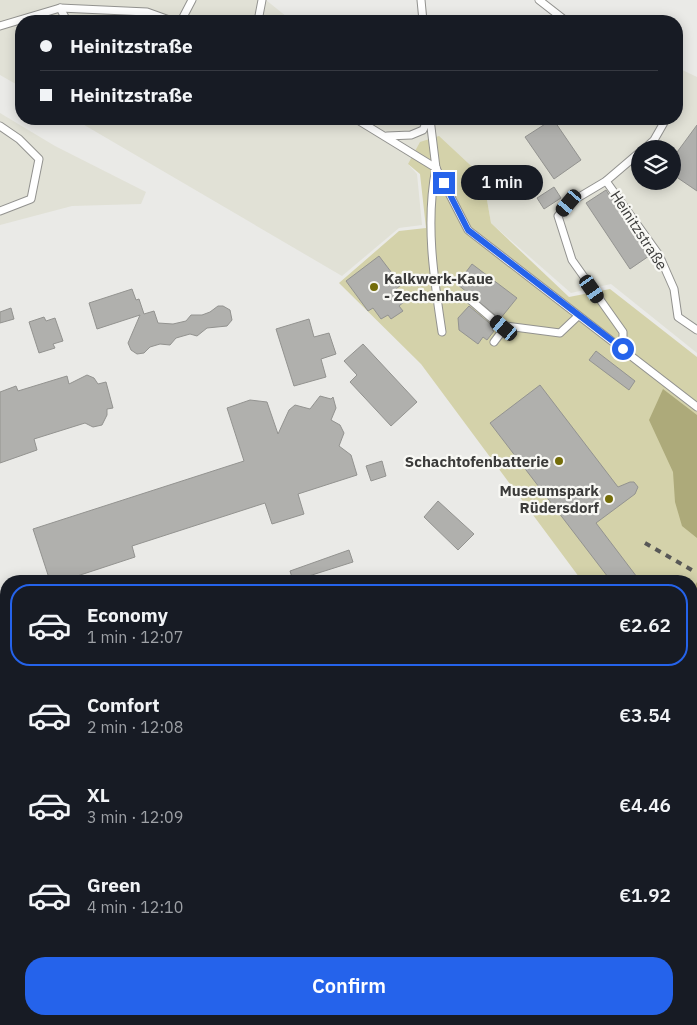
<!DOCTYPE html>
<meta charset="utf-8">
<style>
:root{--surface:#171b24;--page:#242831;--text:#f1f3f6;--muted:#9ea1a6;--line:#363941;--accent:#2563eb}
body{margin:0;font-family:"IBM Plex Sans",sans-serif;background:var(--page);color:var(--text);height:100vh;display:flex;flex-direction:column;font-size:19px;white-space:nowrap}
*{box-sizing:border-box;margin:0}
p{font-size:16px;color:var(--muted)}
.icon{flex:none;width:28px;height:28px;fill:none;stroke:currentColor;stroke-width:2;stroke-linecap:round;stroke-linejoin:round}
.map{position:relative;flex:1;overflow:hidden}
.details{position:absolute;left:0px;top:575px;width:698px;height:450px;display:flex;flex-direction:column;background:var(--surface);border-radius:20px 20px 0 0;box-shadow:0 2px 12px #0003}
.details>*{flex:none}
.hud{position:absolute;left:15px;top:15px;width:668px;height:110px;border-radius:20px;box-shadow:0 2px 12px #0003;display:grid;align-content:center;height:110px;padding:0 25px;background:var(--surface)}
.tools{position:absolute;left:631px;top:140px;display:grid;gap:10px}
.tools a{display:grid;place-items:center;width:50px;height:50px;border-radius:50%;background:var(--surface);box-shadow:0 2px 12px #0003;font-size:25px}
.end{position:absolute;width:22px;height:22px;margin:-11px;border:6px solid #2563eb;background:#fff;box-shadow:0 0 0 2px #fff}
.from{border-radius:50%}
.bubble{position:absolute;height:35px;border-radius:18px;background:var(--surface);box-shadow:0 2px 12px #0003;font-size:16px;font-weight:600;line-height:35px;text-align:center}
.car{position:absolute;width:15px;height:30px;margin:-15px -8px;border-radius:6px;box-shadow:0 0 4px 1px #0007;background:linear-gradient(#222 24%,#8ab4d8 0 40%,#222 0 76%,#8ab4d8 0 86%,#222 0)}
.hud b{display:flex;align-items:center;gap:18px;height:48px;font-size:19px}
.hud b+b{border-top:1px solid var(--line)}
.hud i{width:12px;height:12px;background:var(--text)}
ul{padding:9px 0 0;list-style:none}
li{display:flex;align-items:center;gap:15px;height:82px;margin:0 10px 8px;padding:0 15px;border:2px solid transparent;border-radius:20px}
li div{flex:1}
li b{display:block;font-size:19px}
li em{font-style:normal;font-weight:600}
li.active{border-color:var(--accent)}
li>.icon{width:45px;height:45px;stroke-width:1.5}
.primary-button{display:flex;gap:10px;margin-top:auto;padding:10px 25px}
.primary-button a{flex:1;height:58px;border-radius:20px;background:var(--accent);color:#fff;font-size:20px;font-weight:600;line-height:58px;text-align:center}
.map>svg:first-child{display:block}
.built{fill:#e1e1d6;fill-rule:evenodd}
.green{fill:#d4d2aa}
.forest{fill:#adaa7a}
.water{fill:#a6a373}
.building{fill:#b0b0ad;stroke:#939390}
.lines{fill:none;stroke-linecap:round;stroke-linejoin:round}
.lane-casing{stroke:#92928f;stroke-width:9}
.lane{stroke:#fff;stroke-width:7}
.rail{stroke:#575756;stroke-width:4;stroke-dasharray:6 6;stroke-linecap:butt}
.route{stroke:#2563eb;stroke-width:6}
.poi-dot{fill:#746d0a;stroke:#f8f8f4;stroke-width:2}
.labels{text-anchor:middle;dominant-baseline:central;stroke-width:4.5;stroke-linejoin:round;paint-order:stroke}
.street-label{font-size:15px;fill:#3b3b3a;stroke:#f8f8f4}
.poi-label{font-size:15px;font-weight:bold;fill:#3b3b3a;stroke:#f8f8f4;text-anchor:end}
</style>
<div class="map">
<svg width="697" height="1025" viewBox="0 0 697 1025">
<rect width="100%" height="100%" fill="#eaeae7"/>
<g class="built">
<polygon points="0,0 266,0 287,17 332,21 21,21 21,87 0,75"/>
<path d="M676,67L697,77V353L611,284L571,293L491,223L483,177L408,164L417,174L422,225L399,228L342,276L74,119H676ZM640,149H672V181H640Z"/>
<polygon points="0,113 55,146 146,192 141,204 72,206 0,225"/>
</g>
<polygon class="green" points="439,136 483,177 491,223 569,297 610,289 697,357 697,766 691,749 691,581 582,581 421,364 339,283 399,231 426,228 420,174 408,164 420,142"/>
<g class="forest">
<polygon points="663,389 697,415 697,538 682,526 675,502 673,472 649,420"/>
<polygon points="697,582 697,775 691,754 691,592"/>
<polygon points="467,1019 623,1019 618,1025 464,1025"/>
</g>
<g class="water">
<polygon points="0,710 6,729 6,950 0,932"/>
<polygon points="30,1019 99,1019 101,1025 32,1025"/>
</g>
<g class="building">
<polygon points="553,119 581,160 554,179 525,137"/>
<polygon points="697,125 697,191 672,174 672,159"/>
<polygon points="554,187 561,198 544,209 537,198"/>
<polygon points="606,190 649,256 630,269 586,203"/>
<polygon points="379,256 401,285 396,289 405,301 399,306 403,311 391,319 388,315 381,319 373,308 368,311 346,281"/>
<polygon points="472,264 517,298 500,319 457,284"/>
<polygon points="132,289 136,300 139,299 144,314 154,311 158,323 173,324 186,321 191,315 202,315 210,312 218,306 223,306 230,310 232,320 227,326 207,328 197,336 190,334 176,338 170,345 160,344 150,347 144,353 137,354 131,350 128,343 140,315 97,329 89,303"/>
<polygon points="469,306 494,327 492,330 494,331 487,340 483,337 478,344 459,330 458,318"/>
<polygon points="11,308 14,319 0,323 0,312"/>
<polygon points="44,317 46,321 55,318 63,341 53,344 55,348 39,353 29,322"/>
<polygon points="309,319 314,337 329,333 336,354 321,359 326,377 294,386 276,329"/>
<polygon points="363,344 417,402 391,426 350,382 357,375 344,361"/>
<polygon points="596,351 635,381 629,390 589,360"/>
<polygon points="67,376 69,384 87,375 94,378 98,384 106,382 113,408 107,409 107,415 102,425 93,427 85,423 34,439 37,450 0,463 0,392 16,386 18,391"/>
<polygon points="540,385 618,487 630,482 634,482 638,487 635,494 596,523 640,581 611,581 490,423"/>
<polygon points="320,396 331,399 333,397 336,408 331,420 340,425 344,433 339,446 351,455 357,475 298,494 304,514 272,524 265,503 132,546 135,557 62,581 50,581 33,529 244,461 227,408 250,400 267,402 278,434 289,410 295,405 310,409"/>
<polygon points="382,461 386,476 371,481 366,466"/>
<polygon points="438,501 474,534 458,550 424,517"/>
<polygon points="349,550 353,562 293,581 290,571"/>
</g>
<g class="lines">
<g class="lane-casing">
<g id="lane">
<polyline points="421,0 423,21"/>
<polyline points="539,0 566,21"/>
<polyline points="60,8 67,21"/>
<polyline points="181,21 192,0"/>
<polyline points="258,21 262,0"/>
<polyline points="0,26 60,8 147,12 172,21"/>
<polyline points="356,119 436,168"/>
<polyline points="430,119 436,168 468,230 697,407"/>
<polyline points="0,126 19,139 39,159 31,199 0,211"/>
<polyline points="387,136 411,135 423,130 428,119"/>
<polyline points="644,149 654,140 666,119"/>
<path d="M436,168C425,222 434,279 442,332"/>
<polyline points="606,181 659,255 674,289 678,317 697,330"/>
<polyline points="467,297 503,328"/>
<polyline points="494,342 506,326 560,333 578,316"/>
<polyline points="623,349 623,332 572,260 558,216 569,203 606,181 640,152"/>
</g>
</g>
<use href="#lane" class="lane"/>
<polyline class="rail" points="645,543 697,573"/>
</g>
<g class="lines">
<polyline class="route" points="444,183 468,230 623,349"/>
</g>
<g class="poi-dot">
<circle cx="374" cy="287" r="5"/>
<circle cx="559" cy="461" r="5"/>
<circle cx="609" cy="499" r="5"/>
</g>
<g class="labels">
<g class="street-label">
<text transform="translate(639 230) rotate(57)">Heinitzstraße</text>
</g>
<g class="poi-label">
<text x="384" y="278" text-anchor="start">Kalkwerk-Kaue<tspan x="384" dy="17">- Zechenhaus</tspan></text>
<text x="549" y="461">Schachtofenbatterie</text>
<text x="599" y="490">Museumspark<tspan x="599" dy="17">Rüdersdorf</tspan></text>
</g>
</g>
</svg>
<div class="tools">
<a><svg class="icon" aria-label="layers" viewBox="0 0 24 24"><path d="M12 4l9 5-9 5-9-5zM3 14l9 5 9-5"/></svg></a>
</div>
<i class="end from" style="left:623px;top:349px"></i>
<i class="end" style="left:444px;top:183px"></i>
<div class="bubble" style="left:461px;top:165px;width:82px">1 min</div>
<i class="car" style="left:569px;top:203px;rotate:220deg"></i>
<i class="car" style="left:592px;top:289px;rotate:145deg"></i>
<i class="car" style="left:504px;top:328px;rotate:310deg"></i>
<div class="hud">
<b><i class="from"></i>Heinitzstraße</b>
<b><i></i>Heinitzstraße</b>
</div>
<section class="details">
<ul>
<li class="active"><svg class="icon" aria-label="car" viewBox="0 0 24 24"><path d="M5 17H2v-5l4-1 3-4h7l3 4 3 1v5h-3M9 17h6M6 11h13"/><circle cx="7" cy="17" r="2"/><circle cx="17" cy="17" r="2"/></svg><div><b>Economy</b><p>1 min · 12:07</p></div><em>€2.62</em></li>
<li><svg class="icon" aria-label="car" viewBox="0 0 24 24"><path d="M5 17H2v-5l4-1 3-4h7l3 4 3 1v5h-3M9 17h6M6 11h13"/><circle cx="7" cy="17" r="2"/><circle cx="17" cy="17" r="2"/></svg><div><b>Comfort</b><p>2 min · 12:08</p></div><em>€3.54</em></li>
<li><svg class="icon" aria-label="car" viewBox="0 0 24 24"><path d="M5 17H2v-5l4-1 3-4h7l3 4 3 1v5h-3M9 17h6M6 11h13"/><circle cx="7" cy="17" r="2"/><circle cx="17" cy="17" r="2"/></svg><div><b>XL</b><p>3 min · 12:09</p></div><em>€4.46</em></li>
<li><svg class="icon" aria-label="car" viewBox="0 0 24 24"><path d="M5 17H2v-5l4-1 3-4h7l3 4 3 1v5h-3M9 17h6M6 11h13"/><circle cx="7" cy="17" r="2"/><circle cx="17" cy="17" r="2"/></svg><div><b>Green</b><p>4 min · 12:10</p></div><em>€1.92</em></li>
</ul>
<div class="primary-button"><a>Confirm</a></div>
</section>
</div>
